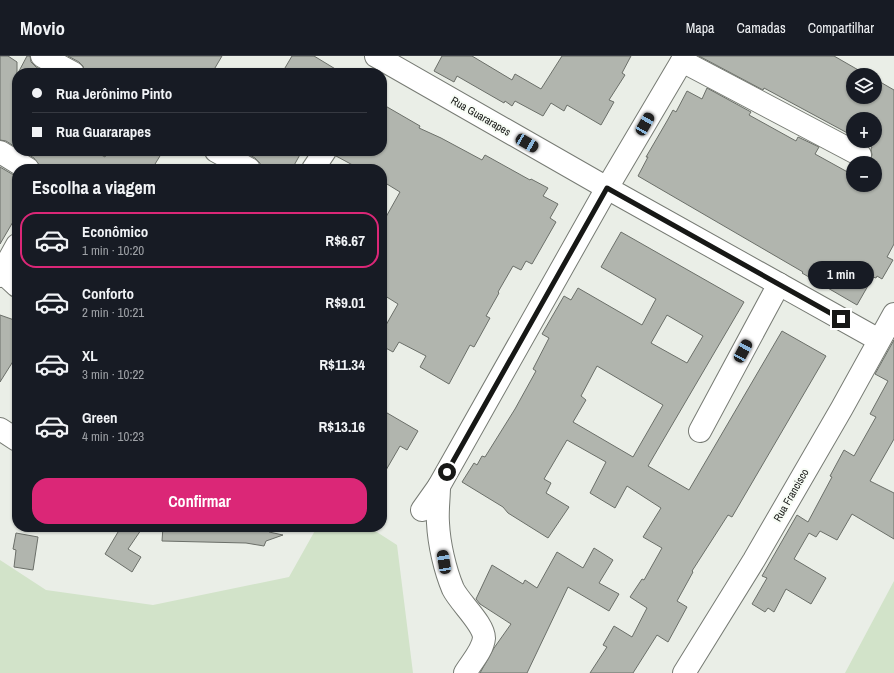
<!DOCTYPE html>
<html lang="pt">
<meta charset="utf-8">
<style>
:root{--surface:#171b24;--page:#242831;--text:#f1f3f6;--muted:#9ea1a6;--line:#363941;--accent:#db2777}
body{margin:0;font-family:"Archivo Narrow",sans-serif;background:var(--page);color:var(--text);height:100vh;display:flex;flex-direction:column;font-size:15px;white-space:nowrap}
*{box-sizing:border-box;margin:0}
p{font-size:13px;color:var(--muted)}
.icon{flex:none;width:22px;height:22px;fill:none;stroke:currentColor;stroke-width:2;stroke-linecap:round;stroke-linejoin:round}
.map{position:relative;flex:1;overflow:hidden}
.sheet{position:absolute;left:12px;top:108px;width:375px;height:368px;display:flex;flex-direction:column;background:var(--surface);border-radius:16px;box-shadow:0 1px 3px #0004}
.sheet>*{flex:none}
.hud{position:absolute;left:12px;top:12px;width:375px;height:88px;border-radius:16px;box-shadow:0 1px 3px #0004;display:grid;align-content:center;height:88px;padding:0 20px;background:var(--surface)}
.tools{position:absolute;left:846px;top:12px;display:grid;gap:8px}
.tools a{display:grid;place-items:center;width:36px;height:36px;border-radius:50%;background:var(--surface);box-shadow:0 1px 3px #0004;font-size:20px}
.end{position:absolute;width:18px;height:18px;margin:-9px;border:5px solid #171816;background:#fff;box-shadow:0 0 0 2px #fff}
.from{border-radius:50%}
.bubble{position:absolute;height:28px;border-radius:14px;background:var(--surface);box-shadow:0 1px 3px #0004;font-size:13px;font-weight:700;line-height:28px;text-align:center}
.car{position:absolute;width:12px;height:24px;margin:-12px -6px;border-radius:5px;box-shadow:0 0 3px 1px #0007;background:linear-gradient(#222 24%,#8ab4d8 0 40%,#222 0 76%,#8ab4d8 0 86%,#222 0)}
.hud b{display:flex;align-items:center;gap:14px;height:38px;font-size:15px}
.hud b+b{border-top:1px solid var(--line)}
.hud i{width:10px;height:10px;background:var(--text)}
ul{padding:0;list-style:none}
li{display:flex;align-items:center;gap:12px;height:56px;margin:0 8px 6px;padding:0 12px;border:2px solid transparent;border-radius:16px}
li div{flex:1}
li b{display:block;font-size:15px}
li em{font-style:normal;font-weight:700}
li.active{border-color:var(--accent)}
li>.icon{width:36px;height:36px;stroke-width:1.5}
h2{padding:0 20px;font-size:18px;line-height:48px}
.cta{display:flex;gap:8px;margin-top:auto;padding:8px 20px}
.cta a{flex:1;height:46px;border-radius:16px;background:var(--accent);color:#fff;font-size:16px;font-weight:700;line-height:46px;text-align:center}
header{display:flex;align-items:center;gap:24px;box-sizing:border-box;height:56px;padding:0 20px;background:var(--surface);border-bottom:1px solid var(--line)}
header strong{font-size:19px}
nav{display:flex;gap:22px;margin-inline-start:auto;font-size:14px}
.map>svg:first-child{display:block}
.green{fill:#d2e3c9}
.building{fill:#b1b5ae;stroke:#6b6f69;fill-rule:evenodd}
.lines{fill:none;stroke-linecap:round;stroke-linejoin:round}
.minor-casing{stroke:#777b74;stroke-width:24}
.minor{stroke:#fff;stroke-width:22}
.route{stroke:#171816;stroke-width:5}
.labels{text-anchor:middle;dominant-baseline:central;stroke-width:4;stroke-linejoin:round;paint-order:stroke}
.street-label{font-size:11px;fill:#171816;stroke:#f7fcf5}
</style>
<header>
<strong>Movio</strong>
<nav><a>Mapa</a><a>Camadas</a><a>Compartilhar</a></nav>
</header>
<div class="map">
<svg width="894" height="617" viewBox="0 0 894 617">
<rect width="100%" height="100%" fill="#eaeee7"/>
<g class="green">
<polygon points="317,471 369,471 397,489 413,617 0,617 0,504 46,534 153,549 289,521"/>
<polygon points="894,525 894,617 845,617"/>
</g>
<g class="building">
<polygon points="0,0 8,0 17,6 17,92 6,85 0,84"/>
<polygon points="27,0 30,0 31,6 36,11 43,15 42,17 18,17"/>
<polygon points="68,0 222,0 212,17 85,17 83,10 79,6"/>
<polygon points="292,0 314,0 342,17 282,17"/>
<polygon points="442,0 472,0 512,24 515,18 541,33 562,0 631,0 622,17 625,19 609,44 614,46 601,69 567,49 564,55 551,47 543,60 515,45 512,50 505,45 504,47 457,20 454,26 434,15"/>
<polygon points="699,0 834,0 867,19 853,19 853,41 875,41 875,23 894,34 894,188 887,201 893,204 882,223 877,220 876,222 873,221 857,249 802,217 803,216 638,120 648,101 646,101 667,65 673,54 676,56 687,35 702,43 707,32 751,56 749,59 796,85 798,81 819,91 815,98 853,119 853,129 875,129 875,107 869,107 872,99 871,93 872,91 861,85 875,85 875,63 853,63 853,80 764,32 763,34"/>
<polygon points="382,48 420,70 419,72 441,82 482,104 485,99 530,124 531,123 548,132 543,140 558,148 550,162 556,166 532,208 526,205 521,214 513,210 498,236 499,237 486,260 490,262 474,291 470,289 449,328 420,311 426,300 399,286 393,296 382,290 382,276 398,248 382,238 382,168 400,136 382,125 382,113 360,113 336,100 337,95 382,95"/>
<polygon points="22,95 94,95 105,101 108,95 163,95 152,113 47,113 39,109 34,102"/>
<polygon points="242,95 302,95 292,113 261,113 260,107 255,102"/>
<polygon points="0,111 17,121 17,159 0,188"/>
<path d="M621,176L744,246L648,410L689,434L782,275L826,300L732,461L728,459L692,515L693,516L677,545L687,551L668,586L657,579L633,617H590L607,591L603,589L614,570L632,581L647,552L630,541L642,523L644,524L662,492L643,481L661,452L627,430L615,452L590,437L606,406L567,384L544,423L551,427L546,437L569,451L548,482L508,457L503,451L462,426L474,407L477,409L482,400L485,401L515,353L536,315L533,313L549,282L542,278L564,240L571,244L578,232L642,269L656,243L601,211ZM667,259L703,280L687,307L651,287ZM597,310L663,349L633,401L573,366L586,344L581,340Z"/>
<polygon points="0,259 17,265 17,299 0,326"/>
<polygon points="894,284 894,383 870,425 894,437 894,483 852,458 837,484 820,475 816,481 809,477 794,503 826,522 811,548 786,533 774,556 768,552 765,556 752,548 767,522 762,520 797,459 808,466 832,421 830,420 844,394 854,400 876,361 870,358 888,325 875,318"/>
<polygon points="382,354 418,375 407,394 400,390 382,421"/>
<polygon points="121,471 143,471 128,493 141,501 132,516 105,498"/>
<polygon points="163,471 271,471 269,476 283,479 266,485 264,490 246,487 162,485"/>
<polygon points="16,477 38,481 33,514 14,511 16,494 13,493"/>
<polygon points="594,492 613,504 599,527 619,538 609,555 568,531 527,617 480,617 494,592 511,568 480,548 476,543 492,509 523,528 525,524 537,532 557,496 583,512"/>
</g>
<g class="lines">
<g class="minor-casing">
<g id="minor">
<polyline points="42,0 73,17"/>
<polyline points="376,0 607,132 879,284"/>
<polyline points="682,5 860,99"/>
<polyline points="216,95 249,113"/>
<polyline points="0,96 28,113"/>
<polyline points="313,113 325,95"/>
<polyline points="2,216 17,230"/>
<polyline points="0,220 17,189"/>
<polyline points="0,373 17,384"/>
<polyline points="700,375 779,228"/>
<path d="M439,430C439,442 437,455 438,467C439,488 445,514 453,533C460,547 484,568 484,582C483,594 471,607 465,617"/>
<polyline points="422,454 439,430 607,132 685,0"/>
<polyline points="684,617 754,504 842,352 894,258"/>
</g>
</g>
<use href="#minor" class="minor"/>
</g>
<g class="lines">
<polyline class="route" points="447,416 607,132 841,263"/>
</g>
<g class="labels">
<g class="street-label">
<text transform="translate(481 60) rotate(30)">Rua Guararapes</text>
<text transform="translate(791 439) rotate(-60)">Rua Francisco</text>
</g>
</g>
</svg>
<div class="tools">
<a><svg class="icon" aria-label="layers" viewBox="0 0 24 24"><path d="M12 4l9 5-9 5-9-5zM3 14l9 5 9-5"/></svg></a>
<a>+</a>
<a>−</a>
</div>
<i class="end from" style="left:447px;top:416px"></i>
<i class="end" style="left:841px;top:263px"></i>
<div class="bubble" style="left:808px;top:205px;width:66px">1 min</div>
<i class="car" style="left:645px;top:68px;rotate:30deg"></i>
<i class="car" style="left:527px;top:87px;rotate:120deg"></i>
<i class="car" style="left:743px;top:295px;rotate:28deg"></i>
<i class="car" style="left:444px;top:506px;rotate:351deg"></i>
<div class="hud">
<b><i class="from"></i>Rua Jerônimo Pinto</b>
<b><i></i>Rua Guararapes</b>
</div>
<section class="sheet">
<h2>Escolha a viagem</h2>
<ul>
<li class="active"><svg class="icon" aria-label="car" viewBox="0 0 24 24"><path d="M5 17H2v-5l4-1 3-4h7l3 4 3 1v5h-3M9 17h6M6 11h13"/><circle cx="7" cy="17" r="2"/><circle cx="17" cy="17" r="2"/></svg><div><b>Econômico</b><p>1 min · 10:20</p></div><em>R$6.67</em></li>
<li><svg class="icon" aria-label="car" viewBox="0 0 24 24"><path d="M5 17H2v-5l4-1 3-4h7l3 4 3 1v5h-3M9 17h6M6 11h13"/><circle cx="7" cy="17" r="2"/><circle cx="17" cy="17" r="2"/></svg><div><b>Conforto</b><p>2 min · 10:21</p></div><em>R$9.01</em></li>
<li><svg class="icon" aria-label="car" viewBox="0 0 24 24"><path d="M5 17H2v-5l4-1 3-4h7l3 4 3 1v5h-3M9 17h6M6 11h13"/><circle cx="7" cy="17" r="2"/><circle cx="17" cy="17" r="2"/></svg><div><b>XL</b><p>3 min · 10:22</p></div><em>R$11.34</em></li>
<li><svg class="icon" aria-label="car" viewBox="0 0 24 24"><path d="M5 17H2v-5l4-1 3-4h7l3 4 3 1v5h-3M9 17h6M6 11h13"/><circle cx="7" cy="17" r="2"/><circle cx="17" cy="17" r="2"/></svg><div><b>Green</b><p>4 min · 10:23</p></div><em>R$13.16</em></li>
</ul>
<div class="cta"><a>Confirmar</a></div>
</section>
</div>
